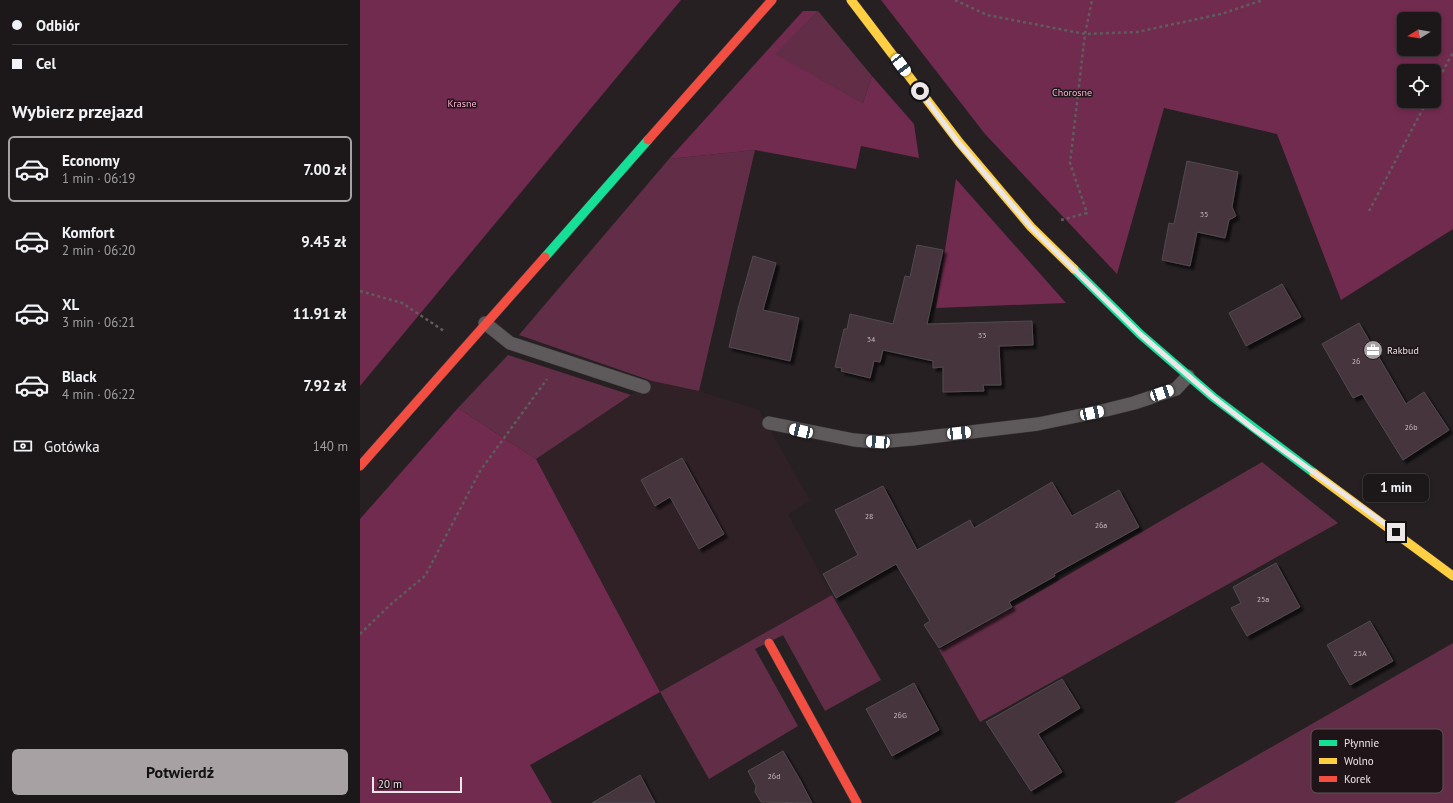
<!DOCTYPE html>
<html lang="pl">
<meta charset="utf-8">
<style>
:root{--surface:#1c181a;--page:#292527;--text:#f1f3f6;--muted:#a0a0a2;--line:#3a3739;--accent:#a7a1a4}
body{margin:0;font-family:"PT Sans",sans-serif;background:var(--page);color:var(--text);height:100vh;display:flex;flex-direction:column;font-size:15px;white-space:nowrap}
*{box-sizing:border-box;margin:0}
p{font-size:13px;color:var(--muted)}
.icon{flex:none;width:22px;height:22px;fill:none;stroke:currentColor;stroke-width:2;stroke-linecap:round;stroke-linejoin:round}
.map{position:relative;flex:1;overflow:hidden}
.details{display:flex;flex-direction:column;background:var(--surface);width:360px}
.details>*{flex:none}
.banner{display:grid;align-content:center;height:88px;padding:0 12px;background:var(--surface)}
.needle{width:26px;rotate:259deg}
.tools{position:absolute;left:1037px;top:12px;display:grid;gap:8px}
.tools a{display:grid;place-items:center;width:44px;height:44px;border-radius:6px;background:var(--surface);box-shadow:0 2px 6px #0003,0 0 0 1px var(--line);font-size:20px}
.scale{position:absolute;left:12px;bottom:10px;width:90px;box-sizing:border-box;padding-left:4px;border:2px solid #ede6e9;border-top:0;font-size:11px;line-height:14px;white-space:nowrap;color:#ede6e9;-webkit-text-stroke:3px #1f1519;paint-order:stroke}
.end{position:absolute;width:18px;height:18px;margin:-9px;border:5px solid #ede6e9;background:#111;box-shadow:0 0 0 2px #111}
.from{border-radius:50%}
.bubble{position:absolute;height:28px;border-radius:6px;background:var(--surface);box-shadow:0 2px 6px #0003,0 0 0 1px var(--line);font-size:13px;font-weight:600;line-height:28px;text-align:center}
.car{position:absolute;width:12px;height:24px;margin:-12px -6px;border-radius:5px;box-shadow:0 0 3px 1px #0007;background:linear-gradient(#fff 24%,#345 0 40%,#fff 0 76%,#345 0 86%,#fff 0)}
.banner b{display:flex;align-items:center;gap:14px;height:38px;font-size:15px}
.banner b+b{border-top:1px solid var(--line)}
.banner i{width:10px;height:10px;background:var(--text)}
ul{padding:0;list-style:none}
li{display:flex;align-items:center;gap:12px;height:66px;margin:0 8px 6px;padding:0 4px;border:2px solid transparent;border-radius:6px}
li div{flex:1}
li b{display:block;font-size:15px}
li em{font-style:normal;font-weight:600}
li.active{border-color:var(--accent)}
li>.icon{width:36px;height:36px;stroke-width:1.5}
h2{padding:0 12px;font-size:18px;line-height:48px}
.pay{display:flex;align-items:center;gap:10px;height:44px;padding:0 12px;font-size:15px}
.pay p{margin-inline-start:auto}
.action{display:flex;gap:8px;margin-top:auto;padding:8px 12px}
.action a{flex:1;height:46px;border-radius:6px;background:var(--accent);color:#111;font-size:16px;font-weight:600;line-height:46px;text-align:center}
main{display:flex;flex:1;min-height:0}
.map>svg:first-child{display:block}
.built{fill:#302127}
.green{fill:#622e47}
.forest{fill:#712b4f;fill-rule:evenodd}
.building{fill:#46353e;stroke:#514b4e;filter:url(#shadow)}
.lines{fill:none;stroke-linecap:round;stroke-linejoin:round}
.lane-casing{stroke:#3f3a3c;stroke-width:14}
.fast-casing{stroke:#3f3a3c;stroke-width:10}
.slow-casing{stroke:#3f3a3c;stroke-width:10}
.jam-casing{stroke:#3f3a3c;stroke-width:10}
.path{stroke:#5f5c5d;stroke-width:2.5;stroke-dasharray:3 3;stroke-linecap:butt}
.lane{stroke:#5e5a5c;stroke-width:13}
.fast{stroke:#16e098;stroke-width:9}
.slow{stroke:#ffcf43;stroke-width:9}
.jam{stroke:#f24e42;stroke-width:9}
.route{stroke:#ede6e9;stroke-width:5}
.labels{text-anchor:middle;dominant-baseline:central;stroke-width:3;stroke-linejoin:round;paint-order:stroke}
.number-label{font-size:8px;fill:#c3babe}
.park-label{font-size:10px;fill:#fab4d2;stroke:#1f1519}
.poi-label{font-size:10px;fill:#ede6e9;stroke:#1f1519;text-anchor:start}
.key{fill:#1f1519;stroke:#5d5457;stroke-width:1}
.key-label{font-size:11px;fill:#ede6e9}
</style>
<main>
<section class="details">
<div class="banner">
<b><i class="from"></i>Odbiór</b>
<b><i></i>Cel</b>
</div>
<h2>Wybierz przejazd</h2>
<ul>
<li class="active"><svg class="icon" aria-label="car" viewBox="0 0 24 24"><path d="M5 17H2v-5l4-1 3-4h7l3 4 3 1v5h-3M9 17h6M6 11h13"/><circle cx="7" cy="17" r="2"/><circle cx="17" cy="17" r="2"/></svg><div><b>Economy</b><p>1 min · 06:19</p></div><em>7.00 zł</em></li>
<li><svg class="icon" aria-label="car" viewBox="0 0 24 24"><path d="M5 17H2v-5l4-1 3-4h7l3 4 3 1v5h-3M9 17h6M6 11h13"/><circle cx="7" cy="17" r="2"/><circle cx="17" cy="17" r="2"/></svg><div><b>Komfort</b><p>2 min · 06:20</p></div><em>9.45 zł</em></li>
<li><svg class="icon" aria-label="car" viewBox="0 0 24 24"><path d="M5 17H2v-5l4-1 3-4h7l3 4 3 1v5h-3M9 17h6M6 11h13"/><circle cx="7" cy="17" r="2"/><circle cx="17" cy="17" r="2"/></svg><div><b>XL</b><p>3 min · 06:21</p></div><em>11.91 zł</em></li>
<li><svg class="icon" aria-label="car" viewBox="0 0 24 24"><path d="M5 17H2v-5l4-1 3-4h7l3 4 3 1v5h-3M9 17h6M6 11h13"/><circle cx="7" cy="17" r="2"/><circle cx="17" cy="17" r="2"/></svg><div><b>Black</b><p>4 min · 06:22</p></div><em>7.92 zł</em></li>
</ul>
<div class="pay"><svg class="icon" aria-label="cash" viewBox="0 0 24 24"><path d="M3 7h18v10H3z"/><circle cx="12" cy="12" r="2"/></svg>Gotówka<p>140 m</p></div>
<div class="action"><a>Potwierdź</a></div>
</section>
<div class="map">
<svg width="1093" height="803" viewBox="0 0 1093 803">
<defs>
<filter id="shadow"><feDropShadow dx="3.5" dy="3.5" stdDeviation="1" flood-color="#0009"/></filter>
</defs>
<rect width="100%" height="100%" fill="#262023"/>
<polygon class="built" points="292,381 339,391 399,410 450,501 428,514 472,595 300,692 176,459"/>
<g class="green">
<polygon points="458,11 512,76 503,103 414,54"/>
<polygon points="395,150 339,391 292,381 159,335 309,159"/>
<polygon points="148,355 271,395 176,459 98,408"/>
<polygon points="902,462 978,523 620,722 579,650"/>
<polygon points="472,595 521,680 465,711 423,635 395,649 438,726 349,779 300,692"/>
<polygon points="1093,643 1093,803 814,803"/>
</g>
<g class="forest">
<polygon points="0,0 321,0 0,386"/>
<path d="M521,0H1093V229L981,300L917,134L804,108L757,274L625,134ZM1044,19H1074V49H1044ZM1044,71H1074V101H1044Z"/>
<polygon points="443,11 458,11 415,54 503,103 512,76 554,124 559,158 501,146 496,169 395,150 309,159"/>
<polygon points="596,179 706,303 576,308"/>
<polygon points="98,408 176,459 300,692 170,765 192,803 0,803 0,519"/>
</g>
<g class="building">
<polygon points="827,161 878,172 872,207 876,216 869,220 865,238 837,232 830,266 802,260 809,223 814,224"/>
<polygon points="557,245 583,250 567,324 672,321 673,345 639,346 641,385 623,385 624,391 583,392 583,367 573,368 573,361 523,350 520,362 514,361 510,378 481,371 482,368 475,367 484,329 487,329 490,314 533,324 545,276 550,277"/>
<polygon points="393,256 416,263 403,310 439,318 430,361 369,347 378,309"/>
<polygon points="922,284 941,317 886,346 869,313"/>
<polygon points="999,323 1046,404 1064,392 1089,430 1043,460 1002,394 993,398 962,344"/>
<polygon points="322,458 364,534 339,549 310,497 295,506 281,480"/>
<polygon points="692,482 712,516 759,490 779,527 694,574 695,576 649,602 652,607 579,648 564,625 570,621 536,564 476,598 463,574 498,555 475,510 523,486 557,550 610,520 614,528"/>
<polygon points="916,563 940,607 887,636 871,608 881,603 873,587"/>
<polygon points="1010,621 1033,661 990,685 967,645"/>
<polygon points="702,679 720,708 678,734 702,772 671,791 626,722"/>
<polygon points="554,683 579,730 532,756 506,709"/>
<polygon points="423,751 440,780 452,803 401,802 395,792 396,786 388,771"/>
<polygon points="280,775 295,803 232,803"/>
</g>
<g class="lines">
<g class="lane-casing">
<g id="lane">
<polyline points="125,323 150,343 284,387"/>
<polyline points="409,423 494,440 518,442 552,439 678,424 746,410 774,403 816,389 828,376"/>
</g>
</g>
<g class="fast-casing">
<g id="fast">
<polyline points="185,257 288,140"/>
<polyline points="714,269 780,334 853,397 954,473"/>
</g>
</g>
<g class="slow-casing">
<g id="slow">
<polyline points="491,0 599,142 671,227 714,269"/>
<polyline points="954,473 1093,576"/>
</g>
</g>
<g class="jam-casing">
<g id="jam">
<polyline points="288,140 412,0"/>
<polyline points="0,466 185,257"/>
<polyline points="409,643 497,803"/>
</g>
</g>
<g class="path">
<polyline points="595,0 627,15 725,34 777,32 861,14 903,0"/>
<polyline points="1074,88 1093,52"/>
<polyline points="1009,211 1067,101"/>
<polyline points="701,220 727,213 710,163 725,34 732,0"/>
<polyline points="0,291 42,303 84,331"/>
<polyline points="0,634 31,604 65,576 120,471 187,379"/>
</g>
<use href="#lane" class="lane"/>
<use href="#fast" class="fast"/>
<use href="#slow" class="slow"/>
<use href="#jam" class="jam"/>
</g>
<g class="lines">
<polyline class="route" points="560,91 598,142 671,227 780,334 853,397 894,429 1036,532"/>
</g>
<defs>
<g id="office-disc" transform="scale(1)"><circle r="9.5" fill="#a7a1a4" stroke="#1f1519"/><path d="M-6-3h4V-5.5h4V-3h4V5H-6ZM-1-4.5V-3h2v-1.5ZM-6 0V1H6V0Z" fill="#fff"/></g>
</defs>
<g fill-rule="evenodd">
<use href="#office-disc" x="1013" y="350"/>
</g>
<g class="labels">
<g class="number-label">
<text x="844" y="214">35</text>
<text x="622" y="335">33</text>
<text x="511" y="339">34</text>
<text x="996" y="361">26</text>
<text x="1051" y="427">26b</text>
<text x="509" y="516">28</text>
<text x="741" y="525">26a</text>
<text x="903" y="599">25a</text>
<text x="1000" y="653">25A</text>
<text x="540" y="715">26G</text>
<text x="414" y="776">26d</text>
</g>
<g class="park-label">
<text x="712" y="92">Chorosne</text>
<text x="102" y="103">Krasne</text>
</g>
<g class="poi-label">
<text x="1027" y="350">Rakbud</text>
</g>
</g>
<rect x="951" y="729" width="132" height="64" rx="6" class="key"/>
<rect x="959" y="740" width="18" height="6" fill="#16e098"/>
<rect x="959" y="758" width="18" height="6" fill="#ffcf43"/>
<rect x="959" y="776" width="18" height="6" fill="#f24e42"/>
<g class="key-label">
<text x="984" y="747">Płynnie</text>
<text x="984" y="765">Wolno</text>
<text x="984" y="783">Korek</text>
</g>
</svg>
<div class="tools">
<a><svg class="needle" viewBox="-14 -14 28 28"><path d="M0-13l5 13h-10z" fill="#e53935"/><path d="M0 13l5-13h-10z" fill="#a0a0a2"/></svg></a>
<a><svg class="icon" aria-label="locate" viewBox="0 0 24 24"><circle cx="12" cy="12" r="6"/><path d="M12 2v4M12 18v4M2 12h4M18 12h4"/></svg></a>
</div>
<div class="scale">20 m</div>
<i class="end from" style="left:560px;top:91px"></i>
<i class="end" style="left:1036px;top:532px"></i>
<div class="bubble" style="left:1003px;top:474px;width:66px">1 min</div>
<i class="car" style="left:541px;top:65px;rotate:143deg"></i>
<i class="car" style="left:802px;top:393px;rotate:71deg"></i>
<i class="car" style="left:732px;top:413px;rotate:78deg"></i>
<i class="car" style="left:441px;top:431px;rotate:283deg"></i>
<i class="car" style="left:599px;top:433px;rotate:84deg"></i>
<i class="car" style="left:518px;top:442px;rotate:274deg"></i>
</div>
</main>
